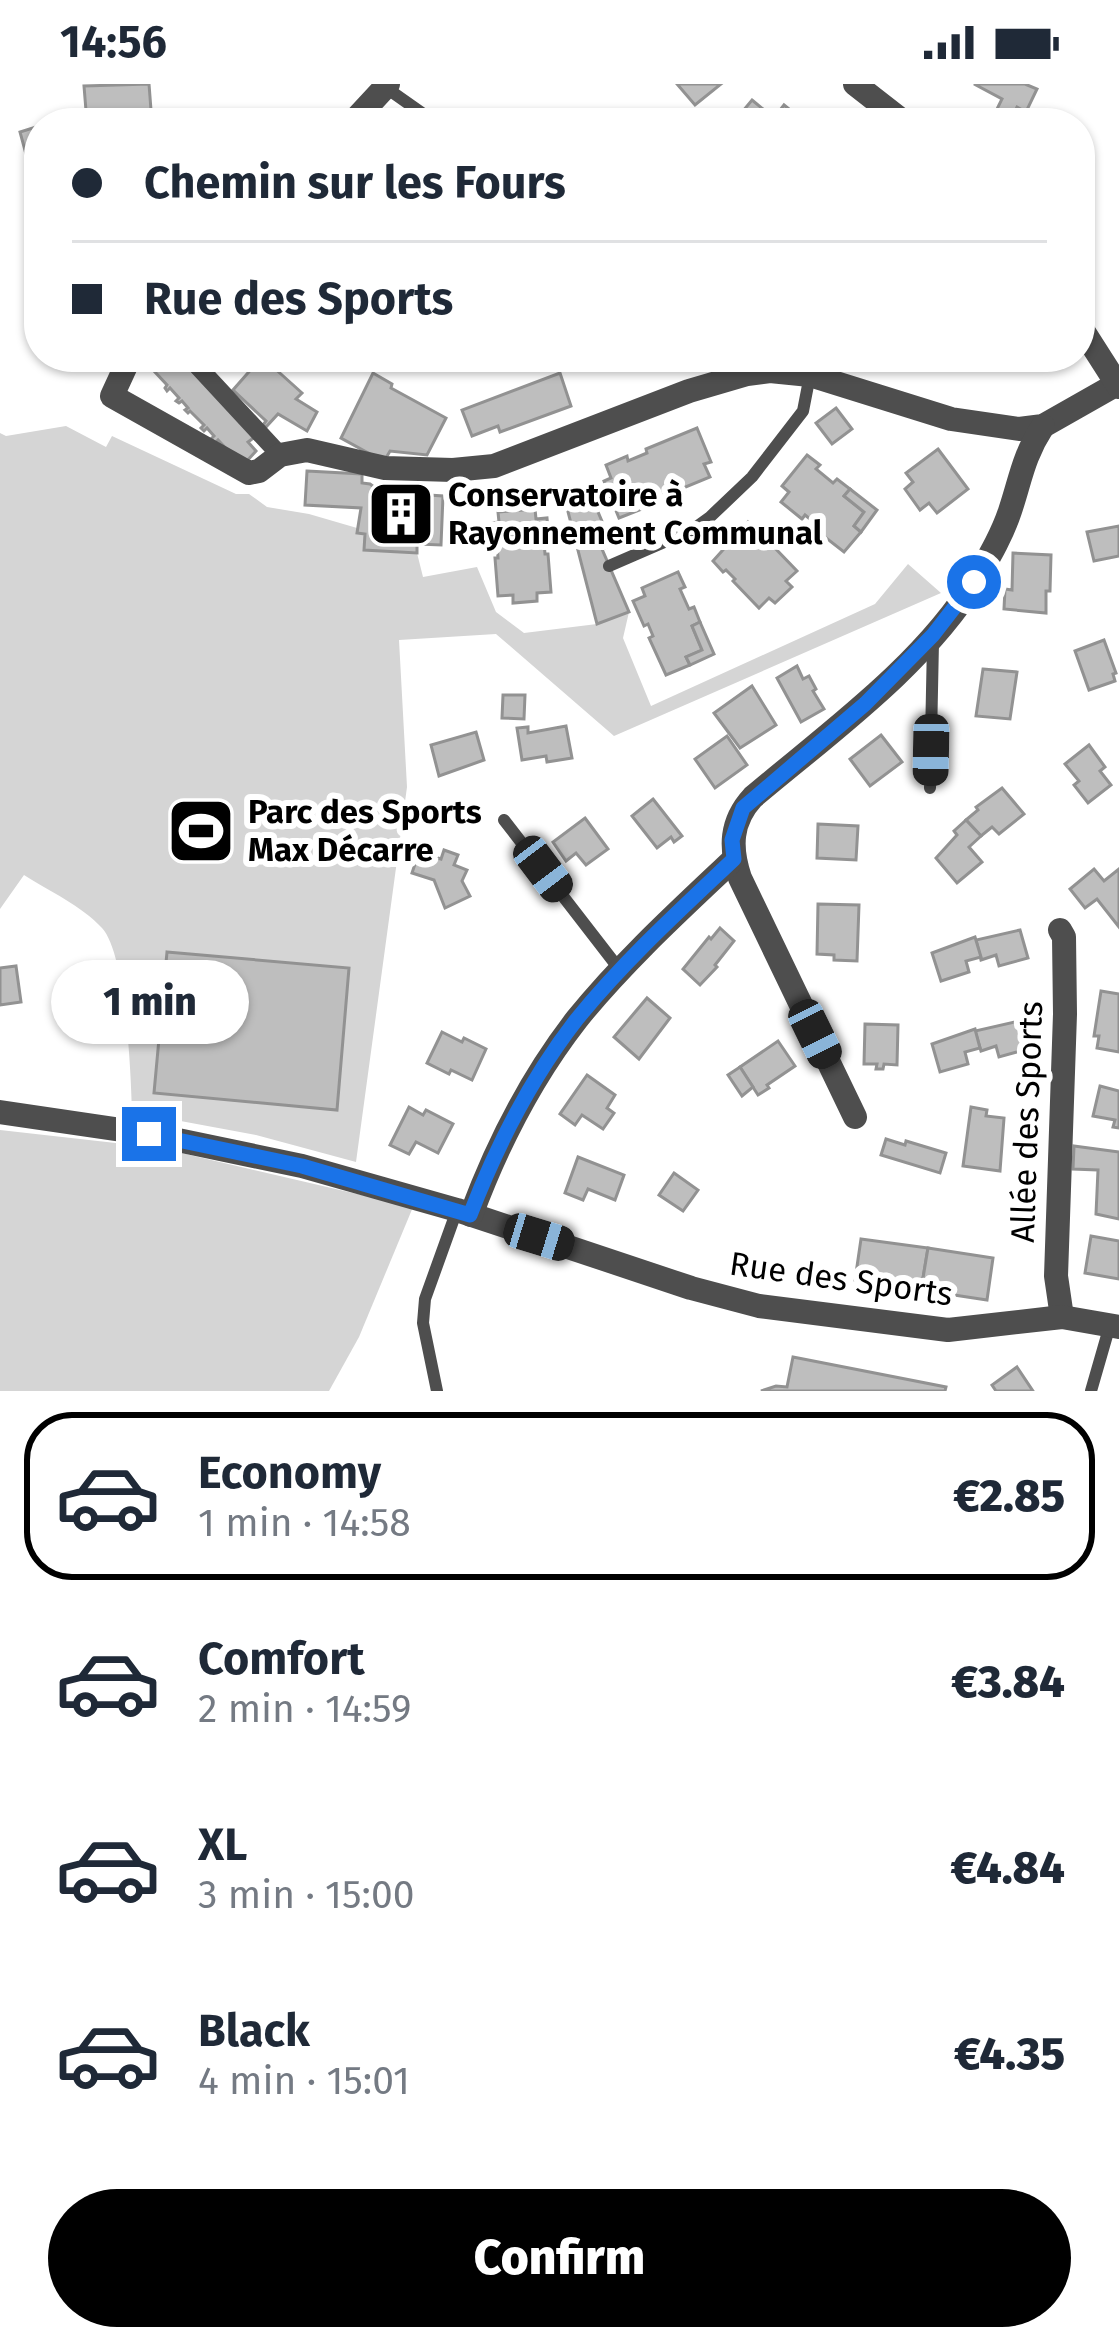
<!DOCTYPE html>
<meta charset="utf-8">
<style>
:root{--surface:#fff;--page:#f6f6f7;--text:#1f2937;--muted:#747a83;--line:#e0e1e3;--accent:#000}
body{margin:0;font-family:"Fira Sans",sans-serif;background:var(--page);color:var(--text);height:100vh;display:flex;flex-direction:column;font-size:45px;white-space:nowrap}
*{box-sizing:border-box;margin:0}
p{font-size:39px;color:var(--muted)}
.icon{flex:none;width:66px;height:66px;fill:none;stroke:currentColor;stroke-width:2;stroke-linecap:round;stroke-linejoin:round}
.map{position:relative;height:1307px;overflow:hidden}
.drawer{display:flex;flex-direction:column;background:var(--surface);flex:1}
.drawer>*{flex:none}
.top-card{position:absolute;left:24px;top:24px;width:1071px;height:264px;border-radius:48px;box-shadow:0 3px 9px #0004;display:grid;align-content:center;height:264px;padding:0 48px;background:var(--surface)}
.end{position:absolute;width:54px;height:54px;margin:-27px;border:15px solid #1a73e8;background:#fff;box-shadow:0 0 0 6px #fff}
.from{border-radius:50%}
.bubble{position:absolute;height:84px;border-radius:42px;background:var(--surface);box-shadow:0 3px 9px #0004;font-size:39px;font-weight:800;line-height:84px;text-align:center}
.car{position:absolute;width:36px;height:72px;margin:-36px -18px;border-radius:15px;box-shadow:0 0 9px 3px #0007;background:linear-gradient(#222 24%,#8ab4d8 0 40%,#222 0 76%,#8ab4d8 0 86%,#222 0)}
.top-card b{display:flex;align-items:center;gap:42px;height:114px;font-size:45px}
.top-card b+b{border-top:3px solid var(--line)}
.top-card i{width:30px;height:30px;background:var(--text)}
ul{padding:21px 0 0;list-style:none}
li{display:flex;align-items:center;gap:36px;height:168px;margin:0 24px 18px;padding:0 24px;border:6px solid transparent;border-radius:48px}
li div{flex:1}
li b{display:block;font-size:45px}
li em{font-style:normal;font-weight:800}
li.current{border-color:var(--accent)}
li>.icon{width:108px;height:108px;stroke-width:1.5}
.cta{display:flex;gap:24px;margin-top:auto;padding:24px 48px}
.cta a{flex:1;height:138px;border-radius:72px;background:var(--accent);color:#fff;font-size:48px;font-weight:800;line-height:138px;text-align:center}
.status{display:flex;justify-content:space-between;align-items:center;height:84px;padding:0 60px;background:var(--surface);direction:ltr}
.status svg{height:33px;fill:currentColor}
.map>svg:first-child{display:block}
.green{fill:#d5d5d5}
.building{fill:#bebebe;stroke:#929292;stroke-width:3}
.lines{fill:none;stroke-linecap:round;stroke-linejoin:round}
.service{stroke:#4e4e4e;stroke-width:12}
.pedestrian{stroke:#4e4e4e;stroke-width:18}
.minor{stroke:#4e4e4e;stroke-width:24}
.tertiary{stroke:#4e4e4e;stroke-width:24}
.route{stroke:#1a73e8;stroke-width:15}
.labels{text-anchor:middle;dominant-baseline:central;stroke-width:12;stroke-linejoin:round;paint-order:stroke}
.poi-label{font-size:33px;font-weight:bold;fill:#000;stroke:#fff;text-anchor:start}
.street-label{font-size:33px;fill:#000;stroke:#fff}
</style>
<div class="status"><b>14:56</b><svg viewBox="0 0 49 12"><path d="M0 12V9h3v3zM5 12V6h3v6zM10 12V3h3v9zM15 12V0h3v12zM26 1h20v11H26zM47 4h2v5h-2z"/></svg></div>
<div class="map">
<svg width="1119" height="1307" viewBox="0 0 1119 1307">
<rect width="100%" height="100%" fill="#fff"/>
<g class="green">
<path d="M66,342L106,363L112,352L236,410H249L267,423L309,430L357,444V449L365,450V466L417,469L423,493L477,483L496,528L524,549L597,540L629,528L623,554L651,622L875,520L908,480L941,509L614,652L496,550L399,556L407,703L356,1078L256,1051L132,1028C131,990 126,870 102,844C82,822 49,807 24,791L0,825V349L6,352Z"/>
<polygon points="0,1046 160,1064 413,1123 359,1253 329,1307 0,1307"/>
</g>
<g class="building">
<polygon points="149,0 152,39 87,39 84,2"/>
<polygon points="677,0 721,0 695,21"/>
<polygon points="974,0 1025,0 1037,5 1026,28 1017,23 1009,39 994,31 1002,15"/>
<polygon points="752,16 774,34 784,21 804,37 802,39 733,39"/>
<polygon points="39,42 39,94 33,96 20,48"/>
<polygon points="172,273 179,273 256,352 248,358 256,367 246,378 233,372 218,356 215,359 211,355 214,352 207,344 204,347 201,344 204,341 190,327 188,329 185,326 188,324 182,317 179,319 176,317 179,314 170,304 167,307 165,304 167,301 155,288"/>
<polygon points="262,273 302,309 296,315 317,328 307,347 278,330 266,343 263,341 266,337 233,306"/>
<polygon points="373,289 392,300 391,304 446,334 427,371 390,367 386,374 372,371 341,354"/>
<polygon points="560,289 571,322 500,348 498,342 472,352 462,326"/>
<polygon points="836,324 852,345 832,360 816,339"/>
<polygon points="697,344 711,378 704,380 710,393 683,404 685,408 658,419 656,414 640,421 642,425 619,434 604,397 611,394 606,381 627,372 628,377 647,369 646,365"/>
<polygon points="938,365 968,405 937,429 929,419 920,426 905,405 913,398 906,389"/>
<polygon points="807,371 820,381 816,385 833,399 837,395 850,405 844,412 864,428 854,442 861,448 844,468 812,443 815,439 805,431 802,435 781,418 789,408 782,402"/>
<polygon points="307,387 362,390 362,399 370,400 381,408 443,412 441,461 417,460 417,469 364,466 365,450 357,449 361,424 305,421"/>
<polygon points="850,405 877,426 861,448 854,442 864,428 844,412"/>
<polygon points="590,409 612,461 602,465 629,528 597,540 566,420"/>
<polygon points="535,425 536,435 547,434 549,458 544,458 545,470 548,470 551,508 537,509 537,517 513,519 513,511 498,512 495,474 498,474 497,461 493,462 491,439 499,438 498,428"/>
<polygon points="748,438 761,451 759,453 767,462 770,459 797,487 786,497 792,503 775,519 769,514 759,524 733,497 735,495 726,486 723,488 713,477"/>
<polygon points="1119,442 1119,472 1094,477 1087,448"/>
<polygon points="1013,469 1051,471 1050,507 1046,507 1046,529 1004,525 1005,505 1012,506"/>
<polygon points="678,488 685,503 680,505 689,525 694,523 700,538 692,542 702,566 686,573 690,581 666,591 649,554 653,552 648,540 644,542 633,517 645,512 642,504"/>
<polygon points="700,538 714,570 690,581 686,573 702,566 692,542"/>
<polygon points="1104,556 1116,589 1113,590 1115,597 1089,606 1075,567"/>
<polygon points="797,582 803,595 809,592 816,605 813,607 824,625 801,638 777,594"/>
<polygon points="983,585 1017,588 1010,635 976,632"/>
<polygon points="752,602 776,641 740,664 714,629"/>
<polygon points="503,611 525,611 524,635 502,634"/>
<polygon points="566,642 572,674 547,678 546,672 522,676 517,644 528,643 528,649"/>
<polygon points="476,648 484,676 439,692 431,661"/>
<polygon points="881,651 902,678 870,702 850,675"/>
<polygon points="727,652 747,681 715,704 695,675"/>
<polygon points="1089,661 1105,683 1100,687 1111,701 1088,719 1074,701 1079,697 1065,680"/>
<polygon points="1002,704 1024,730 999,750 992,743 981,752 966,736 978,726 976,723"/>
<polygon points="653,715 682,752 674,758 671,753 657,764 632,732"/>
<polygon points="585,734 608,765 586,781 576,769 566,777 553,758"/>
<polygon points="966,736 981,752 969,763 982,778 957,799 936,774 957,751 954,747"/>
<polygon points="818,740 858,742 856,776 817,774"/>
<polygon points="444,766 458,771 454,781 467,786 462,797 470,812 445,824 434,796 412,789 419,768 441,775"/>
<polygon points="1094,785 1104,797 1119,785 1119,843 1097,815 1085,824 1070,805"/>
<polygon points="818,820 859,821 857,877 834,876 834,871 817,870"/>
<polygon points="720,844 734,857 715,881 717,883 700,901 683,885 709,853 711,855"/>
<polygon points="1020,846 1028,874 999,882 996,871 981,876 976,856"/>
<polygon points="975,853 981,873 966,877 969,888 941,897 932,869"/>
<polygon points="167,868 349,884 337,1026 154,1009"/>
<polygon points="16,882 21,918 0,921 0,884"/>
<polygon points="1101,907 1119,910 1119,968 1097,964 1099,952 1094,952"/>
<polygon points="647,914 670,934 639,975 614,953"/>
<polygon points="1019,937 1027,965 999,973 996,962 981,967 975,947"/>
<polygon points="865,940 898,941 897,981 884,980 883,985 876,985 877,980 864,980"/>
<polygon points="975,945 980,964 965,968 968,980 940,988 932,960"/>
<polygon points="442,948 462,958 464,954 486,965 472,996 451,986 449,990 427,979"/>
<polygon points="778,957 795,982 767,1001 769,1004 758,1011 740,983"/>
<polygon points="740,983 753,1003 742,1012 728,991"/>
<polygon points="587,991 615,1011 607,1024 614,1029 603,1045 582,1031 575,1041 560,1030"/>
<polygon points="1100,1002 1119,1007 1119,1044 1113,1043 1115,1036 1093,1032"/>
<polygon points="409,1023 423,1031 426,1026 453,1040 438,1069 416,1058 409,1070 390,1061"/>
<polygon points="971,1023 987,1026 986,1032 1004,1034 1000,1087 963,1082"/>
<polygon points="886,1055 905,1061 906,1057 946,1069 940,1089 881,1071"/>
<polygon points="1074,1062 1119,1068 1119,1135 1096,1130 1098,1086 1073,1085"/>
<polygon points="578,1073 624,1091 615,1116 588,1105 583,1116 565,1109"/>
<polygon points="674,1089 698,1106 683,1127 659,1111"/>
<polygon points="1091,1152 1119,1157 1119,1195 1085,1189"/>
<polygon points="861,1155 928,1164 921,1206 855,1196"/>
<polygon points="928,1164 993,1174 987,1216 921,1206"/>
<polygon points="793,1273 946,1303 945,1307 761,1307 776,1302 787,1303"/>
<polygon points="1017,1283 1033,1307 996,1307 992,1301"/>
</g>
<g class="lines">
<g class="service">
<polyline points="385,3 436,39"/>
<polyline points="703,273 715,282 721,297"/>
<polyline points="609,482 692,446 710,433 752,393 803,327 810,291"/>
<polyline points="930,704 933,558"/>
<polyline points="504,736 620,886"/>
<polyline points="437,1307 423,1239 425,1215 457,1126"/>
<polyline points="1091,1307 1110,1241"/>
</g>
<polyline class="pedestrian" points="189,273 280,371"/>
<g class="minor">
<polyline points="352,39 388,0"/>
<polyline points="130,273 112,312 249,389 259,387 280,371 307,366 385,384 453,386 494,382 689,307 747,290 770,287 810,291 951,335 1019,345 1043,342 1117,300"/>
<polyline points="1060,846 1064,853 1065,930 1056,1192 1062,1233"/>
<polyline points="0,1028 149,1050 302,1082 457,1126 691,1204 759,1222 948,1246 1062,1233 1119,1243"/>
<path d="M855,1033L740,794C730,764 730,738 753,713C830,648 924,581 977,494C989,473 1002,451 1010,427C1021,394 1023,373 1043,342"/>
<path d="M471,1131C497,1061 531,994 577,935C624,877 680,826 734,775"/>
</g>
<g class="tertiary">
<polyline points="855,0 905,39"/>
<polyline points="1080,242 1119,303"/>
</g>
</g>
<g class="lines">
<path class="route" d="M149,1050L302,1082L470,1131C497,1061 531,994 577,935C624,877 680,826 734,775L732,756L743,724L865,620L933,551L974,498"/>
</g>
<defs>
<g id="building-square" transform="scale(3.45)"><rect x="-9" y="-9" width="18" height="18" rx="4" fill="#000" stroke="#fff"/><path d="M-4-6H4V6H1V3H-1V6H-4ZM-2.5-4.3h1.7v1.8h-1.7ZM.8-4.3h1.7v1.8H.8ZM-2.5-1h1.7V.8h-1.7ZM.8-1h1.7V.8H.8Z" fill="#fff"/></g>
<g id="stadium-square" transform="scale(3.45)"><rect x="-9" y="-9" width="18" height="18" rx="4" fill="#000" stroke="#fff"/><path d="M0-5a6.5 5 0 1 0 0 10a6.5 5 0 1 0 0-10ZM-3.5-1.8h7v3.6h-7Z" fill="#fff"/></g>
</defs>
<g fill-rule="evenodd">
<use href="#building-square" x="401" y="430"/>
<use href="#stadium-square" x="201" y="747"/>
</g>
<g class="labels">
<g class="poi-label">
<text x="448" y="411">Conservatoire à<tspan x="448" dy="38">Rayonnement Communal</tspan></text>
<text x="248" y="728">Parc des Sports<tspan x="248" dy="38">Max Décarre</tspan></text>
</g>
<g class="street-label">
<text transform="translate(1027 1038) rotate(-88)">Allée des Sports</text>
<text transform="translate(841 1195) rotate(8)">Rue des Sports</text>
</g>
</g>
</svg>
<i class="end from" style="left:974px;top:498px"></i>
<i class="end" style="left:149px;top:1050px"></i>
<div class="bubble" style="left:51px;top:876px;width:198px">1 min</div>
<i class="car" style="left:931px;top:666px;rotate:181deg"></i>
<i class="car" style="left:543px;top:785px;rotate:143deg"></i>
<i class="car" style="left:815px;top:950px;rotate:154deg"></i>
<i class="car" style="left:539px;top:1153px;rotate:107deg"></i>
<div class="top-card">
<b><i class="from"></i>Chemin sur les Fours</b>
<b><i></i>Rue des Sports</b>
</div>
</div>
<section class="drawer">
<ul>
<li class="current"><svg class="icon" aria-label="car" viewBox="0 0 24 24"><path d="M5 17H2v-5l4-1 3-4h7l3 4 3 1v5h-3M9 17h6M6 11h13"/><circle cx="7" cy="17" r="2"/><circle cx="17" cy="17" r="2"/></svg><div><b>Economy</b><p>1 min · 14:58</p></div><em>€2.85</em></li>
<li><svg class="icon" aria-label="car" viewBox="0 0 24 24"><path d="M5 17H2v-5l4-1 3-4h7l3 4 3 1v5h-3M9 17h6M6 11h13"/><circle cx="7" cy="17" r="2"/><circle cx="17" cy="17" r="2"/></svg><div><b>Comfort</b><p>2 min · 14:59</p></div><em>€3.84</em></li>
<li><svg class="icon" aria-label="car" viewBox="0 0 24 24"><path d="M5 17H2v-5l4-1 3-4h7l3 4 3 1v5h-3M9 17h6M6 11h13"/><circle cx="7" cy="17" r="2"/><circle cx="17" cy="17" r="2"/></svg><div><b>XL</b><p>3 min · 15:00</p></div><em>€4.84</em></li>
<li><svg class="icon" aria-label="car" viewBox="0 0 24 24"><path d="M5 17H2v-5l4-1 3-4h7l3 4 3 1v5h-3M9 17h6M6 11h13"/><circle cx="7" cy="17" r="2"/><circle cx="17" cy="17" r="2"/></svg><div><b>Black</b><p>4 min · 15:01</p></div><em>€4.35</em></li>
</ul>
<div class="cta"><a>Confirm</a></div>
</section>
